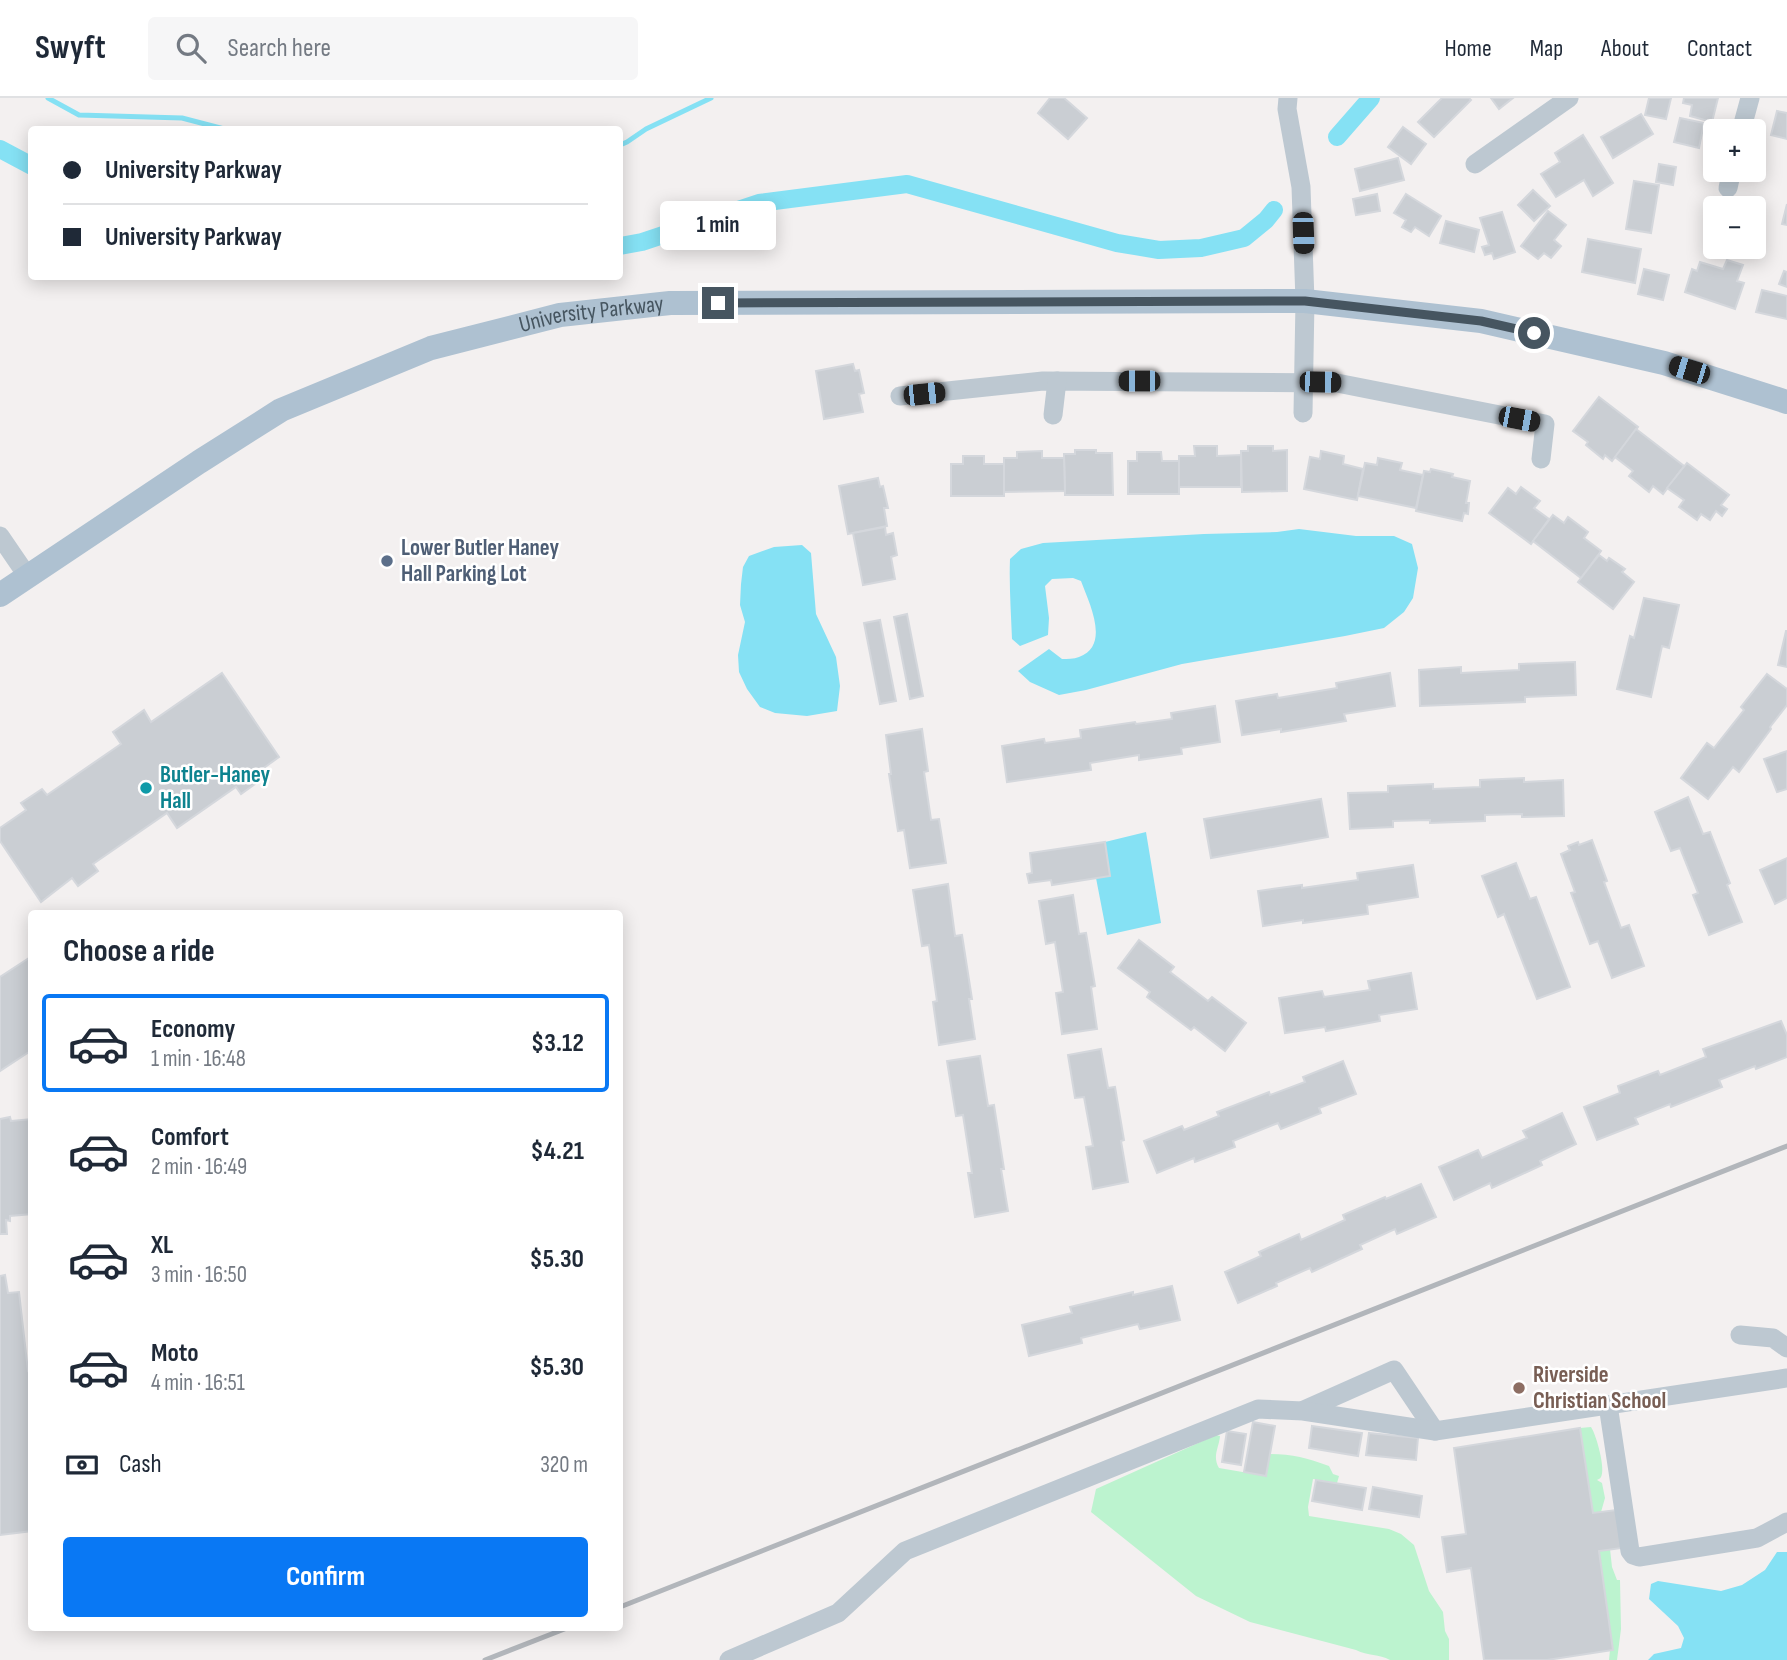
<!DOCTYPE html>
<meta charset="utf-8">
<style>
:root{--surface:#fff;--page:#f6f6f7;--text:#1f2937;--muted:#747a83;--line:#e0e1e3;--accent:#0978f4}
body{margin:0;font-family:"Sofia Sans Condensed",sans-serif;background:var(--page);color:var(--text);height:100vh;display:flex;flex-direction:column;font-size:26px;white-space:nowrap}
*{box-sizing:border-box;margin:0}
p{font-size:23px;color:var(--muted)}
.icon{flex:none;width:38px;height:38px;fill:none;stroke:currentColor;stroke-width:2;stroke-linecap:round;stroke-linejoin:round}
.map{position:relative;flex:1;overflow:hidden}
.side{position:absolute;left:28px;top:812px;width:595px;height:721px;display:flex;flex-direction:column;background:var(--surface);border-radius:7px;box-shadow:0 4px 18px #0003}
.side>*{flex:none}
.hud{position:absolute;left:28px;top:28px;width:595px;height:154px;border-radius:7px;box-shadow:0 4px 18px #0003;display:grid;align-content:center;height:154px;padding:0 35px;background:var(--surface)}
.buttons{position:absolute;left:1703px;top:21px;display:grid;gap:14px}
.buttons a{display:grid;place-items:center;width:63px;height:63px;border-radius:7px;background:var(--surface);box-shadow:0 4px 18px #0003;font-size:35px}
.end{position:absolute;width:32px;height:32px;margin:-16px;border:9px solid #465560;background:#fff;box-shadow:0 0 0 4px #fff}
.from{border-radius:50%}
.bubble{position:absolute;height:49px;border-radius:7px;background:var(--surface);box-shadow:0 4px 18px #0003;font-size:23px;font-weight:700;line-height:49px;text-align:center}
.car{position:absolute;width:21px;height:42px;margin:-21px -10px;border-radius:9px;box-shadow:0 0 5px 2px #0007;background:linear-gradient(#222 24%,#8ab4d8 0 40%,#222 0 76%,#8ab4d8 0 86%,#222 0)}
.hud b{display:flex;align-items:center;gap:24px;height:66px;font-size:26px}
.hud b+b{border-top:2px solid var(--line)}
.hud i{width:18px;height:18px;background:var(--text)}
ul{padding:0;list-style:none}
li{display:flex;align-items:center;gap:21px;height:98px;margin:0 14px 10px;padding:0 21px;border:4px solid transparent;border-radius:7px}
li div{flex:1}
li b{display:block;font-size:26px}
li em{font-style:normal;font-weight:700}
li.active{border-color:var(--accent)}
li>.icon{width:63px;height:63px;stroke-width:1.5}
h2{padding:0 35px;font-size:32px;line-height:84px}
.pay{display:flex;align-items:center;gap:18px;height:77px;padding:0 35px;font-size:26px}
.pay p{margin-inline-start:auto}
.button{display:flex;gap:14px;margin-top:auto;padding:14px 35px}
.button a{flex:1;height:80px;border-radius:7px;background:var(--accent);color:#fff;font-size:28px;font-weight:700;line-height:80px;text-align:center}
header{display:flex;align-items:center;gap:42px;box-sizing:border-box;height:98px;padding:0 35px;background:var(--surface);border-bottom:2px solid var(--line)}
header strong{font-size:33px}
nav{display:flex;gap:38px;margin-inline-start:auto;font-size:24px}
.search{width:490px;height:63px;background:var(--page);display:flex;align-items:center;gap:18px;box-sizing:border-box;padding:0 24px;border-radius:7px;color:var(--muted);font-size:26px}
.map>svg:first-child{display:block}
.green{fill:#bcf3cf}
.water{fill:#85e1f4}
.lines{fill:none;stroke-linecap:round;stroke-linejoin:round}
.stream{stroke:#85e1f4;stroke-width:5}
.canal{stroke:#85e1f4;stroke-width:18}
.building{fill:#caced3;stroke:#d4d7dc;stroke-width:2}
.minor{stroke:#bdc8d1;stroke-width:19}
.major{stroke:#aec1d1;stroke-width:24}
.rail{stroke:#b2b6bb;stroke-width:5}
.route{stroke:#465560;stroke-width:9}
.service-dot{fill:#5c6f8a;stroke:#fff;stroke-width:2.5}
.culture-dot{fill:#0f9aa8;stroke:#fff;stroke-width:2.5}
.education-dot{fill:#8d6e63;stroke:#fff;stroke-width:2.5}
.labels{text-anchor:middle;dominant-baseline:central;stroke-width:5;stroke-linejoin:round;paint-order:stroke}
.street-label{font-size:23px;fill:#465560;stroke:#fff}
.service-label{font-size:23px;font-weight:bold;fill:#4e5e75;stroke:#fff;text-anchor:start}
.culture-label{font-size:23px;font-weight:bold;fill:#0d838f;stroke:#fff;text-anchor:start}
.education-label{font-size:23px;font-weight:bold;fill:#785e54;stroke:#fff;text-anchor:start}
</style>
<header>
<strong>Swyft</strong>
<div class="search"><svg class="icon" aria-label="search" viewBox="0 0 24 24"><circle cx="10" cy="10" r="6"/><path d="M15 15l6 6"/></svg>Search here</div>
<nav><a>Home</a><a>Map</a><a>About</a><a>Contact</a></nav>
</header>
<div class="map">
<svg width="1787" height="1562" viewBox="0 0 1787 1562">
<rect width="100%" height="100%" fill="#f3f0f0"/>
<g class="green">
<path d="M1591,1329C1596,1336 1606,1371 1601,1379C1600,1381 1598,1381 1597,1382L1602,1385L1605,1400L1601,1414L1593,1415L1580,1330Z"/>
<path d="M1216,1337L1220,1338C1219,1350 1212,1358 1219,1370L1266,1378L1270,1356C1293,1356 1307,1360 1329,1368L1333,1376L1339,1378L1337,1385L1313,1381L1308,1409L1309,1418L1389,1431L1401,1436L1414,1447L1429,1493L1443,1514L1445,1533L1449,1541V1562H1390C1379,1556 1368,1558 1356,1552L1250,1524L1196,1498L1091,1414L1096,1391Z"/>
<polygon points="1610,1451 1612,1469 1617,1482 1620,1482 1621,1531 1617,1562 1609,1562 1610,1552 1613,1551 1599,1453"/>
</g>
<g class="water">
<path d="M1299,431L1356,438H1394L1412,446L1418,470L1413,500L1404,514L1384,530L1345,538L1182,566L1086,592L1059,597L1030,584L1018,573L1049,551L1062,561C1067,561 1074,561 1079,559C1111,547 1089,505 1081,483L1073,480L1052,481L1045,488L1049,520L1048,537L1020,548L1012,541C1011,514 1009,487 1010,461L1021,451L1043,445L1204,436L1277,434Z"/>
<polygon points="802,447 811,455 816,516 836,559 840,588 837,613 807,618 775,615 760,609 747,591 739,574 738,557 745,524 740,507 741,486 743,469 749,458 774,449"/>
<polygon points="1146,734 1161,825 1107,837 1096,780 1110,777 1105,744"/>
<polygon points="1777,1454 1787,1454 1787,1562 1648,1562 1654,1556 1681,1550 1684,1540 1678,1528 1649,1501 1651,1486 1658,1483 1721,1493 1742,1487 1765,1472"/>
</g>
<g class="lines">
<g class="stream">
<polyline points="48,0 79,17 182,20 228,32"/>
<polyline points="620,47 627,44 646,31 711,0"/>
</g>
<g class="canal">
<polyline points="1337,39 1371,0"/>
<polyline points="0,51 32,68"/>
<polyline points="620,148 642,144 759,105 907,86 1117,145 1159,152 1201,150 1244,140 1266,122 1274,112"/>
</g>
</g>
<g class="building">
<polygon points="1050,0 1064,0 1087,20 1068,41 1038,15"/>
<polygon points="1442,0 1469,0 1471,2 1434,39 1418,24"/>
<polygon points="1491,0 1513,0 1499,11"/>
<polygon points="1649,0 1671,0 1666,21 1645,17"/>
<polygon points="1684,0 1718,0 1712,24 1690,18 1692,7 1683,5"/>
<polygon points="1777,13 1787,15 1787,41 1771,37"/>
<polygon points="1641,16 1653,36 1613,60 1601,39"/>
<polygon points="1680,20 1704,25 1699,50 1674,44"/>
<polygon points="1403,29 1426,46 1411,66 1388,49"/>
<polygon points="1583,37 1613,85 1593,98 1584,82 1556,99 1541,76 1560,64 1555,55"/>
<polygon points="1398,60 1404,82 1360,93 1355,71"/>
<polygon points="1659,66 1676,69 1673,87 1656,84"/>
<polygon points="1634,83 1659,87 1651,135 1626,131"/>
<polygon points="1533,92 1550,108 1534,123 1518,107"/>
<polygon points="1377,96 1380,113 1356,117 1353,101"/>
<polygon points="1406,96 1441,118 1429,138 1415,129 1411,134 1402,129 1406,122 1394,115"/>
<polygon points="1787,106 1787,127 1782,126"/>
<polygon points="1548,113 1566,127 1554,142 1561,148 1551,160 1544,155 1538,161 1521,148"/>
<polygon points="1502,114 1515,154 1494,161 1492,155 1485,157 1482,149 1489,147 1480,120"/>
<polygon points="1446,123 1479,132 1474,154 1440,145"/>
<polygon points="1588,141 1641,151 1635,185 1582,174"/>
<polygon points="1727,162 1743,167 1737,183 1744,185 1735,211 1685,194 1692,171 1697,173 1700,164 1723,171"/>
<polygon points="1644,171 1669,177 1663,202 1638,196"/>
<polygon points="1784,173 1787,174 1787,189 1779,186"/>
<polygon points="1762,192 1787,198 1787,221 1756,214"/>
<polygon points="853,266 855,273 859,272 864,295 859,296 863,314 824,321 816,273"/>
<polygon points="1599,299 1638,329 1612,363 1605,357 1603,361 1586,347 1588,344 1573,333"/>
<polygon points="1636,331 1684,368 1663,396 1653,388 1649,394 1629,378 1633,373 1615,359"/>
<polygon points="1194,348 1217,348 1217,358 1241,357 1241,389 1179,389 1179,358 1195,358"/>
<polygon points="1248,348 1273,348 1273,353 1287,352 1287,393 1242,394 1241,353 1248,353"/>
<polygon points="1075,352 1096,352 1096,355 1112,355 1113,397 1065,397 1064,356 1075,356"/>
<polygon points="1042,353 1042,360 1064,360 1065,393 1004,394 1004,360 1017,360 1017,354"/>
<polygon points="1321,353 1344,358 1343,366 1363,371 1357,402 1304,391 1310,359 1320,361"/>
<polygon points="1137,354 1161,354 1162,363 1179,363 1179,396 1128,396 1128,363 1137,363"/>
<polygon points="963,358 984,358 984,366 1004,366 1004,398 951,398 951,366 963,366"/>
<polygon points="1378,360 1402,365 1400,372 1423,377 1416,410 1358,398 1365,365 1377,367"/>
<polygon points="1687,365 1729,397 1721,407 1727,411 1722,418 1716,413 1710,422 1701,416 1697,422 1679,409 1684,402 1667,390"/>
<polygon points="1431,371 1453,376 1452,379 1470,383 1466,405 1469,405 1468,416 1464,415 1462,423 1416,413 1424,373 1430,374"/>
<polygon points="878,380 880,389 883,388 888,410 884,410 887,428 848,436 839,388"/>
<polygon points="1521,389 1540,403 1534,410 1549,421 1531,446 1489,415 1508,390 1516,396"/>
<polygon points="1553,417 1564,425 1568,419 1588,434 1584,440 1601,453 1581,480 1533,443"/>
<polygon points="885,429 886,437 893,435 897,457 891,459 895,481 863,487 853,435"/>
<polygon points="1599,457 1607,463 1609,460 1625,471 1622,474 1634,484 1613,511 1578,484"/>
<polygon points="1644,500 1679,507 1669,550 1662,548 1651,599 1617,591 1630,538 1634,540"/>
<polygon points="907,516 923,598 910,601 894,519"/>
<polygon points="880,522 896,603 880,606 864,525"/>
<polygon points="1786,533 1787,533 1787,569 1778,567"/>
<polygon points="1575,564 1576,597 1525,599 1525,604 1420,608 1419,572 1461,569 1461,575 1519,572 1519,566"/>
<polygon points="222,575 279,659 261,672 265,679 241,696 236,689 177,730 167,715 93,766 98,773 78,788 72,780 41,804 0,743 0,730 26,712 21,705 42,691 47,697 121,646 113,634 144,612 151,624"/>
<polygon points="1390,575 1395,608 1344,616 1346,623 1281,634 1281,631 1242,637 1236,603 1277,596 1278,600 1337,590 1336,585"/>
<polygon points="1767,576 1787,591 1787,607 1770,629 1771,631 1739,674 1733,669 1708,701 1681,680 1707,645 1714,650 1744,612 1741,609"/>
<polygon points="1215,608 1220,644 1181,650 1182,656 1139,662 1139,657 1090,665 1091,672 1007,684 1002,648 1044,641 1045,645 1081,640 1080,632 1135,624 1136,626 1172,621 1171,615"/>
<polygon points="922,631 928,673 924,674 931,722 939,721 946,765 910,770 904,732 898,733 889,676 891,676 886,637"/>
<polygon points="1787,653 1787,691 1777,694 1764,661"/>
<polygon points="1524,680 1524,684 1563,682 1564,718 1522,719 1522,716 1485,717 1485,723 1430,725 1430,722 1393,723 1393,729 1350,731 1348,695 1388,694 1388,688 1433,686 1433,691 1480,689 1480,682"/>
<polygon points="1688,699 1703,736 1710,734 1730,785 1727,787 1742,824 1709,837 1693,797 1698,795 1680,750 1671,753 1655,714"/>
<polygon points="1321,701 1328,739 1211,760 1204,721"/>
<polygon points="1592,742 1607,783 1604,784 1621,830 1629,827 1644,868 1612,880 1598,843 1590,846 1571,795 1575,794 1561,756 1570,752 1568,748 1578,744 1579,747"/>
<polygon points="1105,744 1110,778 1052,787 1051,782 1029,785 1027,776 1032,775 1030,755"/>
<polygon points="1787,760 1787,800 1775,806 1760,772"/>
<polygon points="1516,765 1530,801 1536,799 1570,889 1537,901 1504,816 1498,819 1482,778"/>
<polygon points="1413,767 1418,799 1367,807 1368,816 1303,825 1303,822 1263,828 1258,793 1302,787 1302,790 1358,782 1357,775"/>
<polygon points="948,786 955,838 962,837 972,901 969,901 975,941 939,947 933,904 937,903 929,847 922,848 913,792"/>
<polygon points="1073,797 1079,836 1086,835 1095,888 1091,889 1097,931 1062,936 1056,895 1063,894 1055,844 1046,846 1039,803"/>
<polygon points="1139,842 1174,869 1170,874 1208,903 1212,899 1246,925 1225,953 1194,929 1191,932 1147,899 1150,894 1118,870"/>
<polygon points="32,858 32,952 0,973 0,879"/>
<polygon points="1411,875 1417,911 1379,917 1380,923 1326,933 1325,929 1285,935 1279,900 1322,893 1324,899 1370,892 1368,883"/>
<polygon points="1781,923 1787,937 1787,959 1756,971 1755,968 1719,982 1722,989 1671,1009 1670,1006 1635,1020 1638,1026 1597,1042 1584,1009 1620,995 1618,988 1658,973 1660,977 1706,959 1703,951"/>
<polygon points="1101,951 1108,990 1115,989 1124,1042 1121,1043 1128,1084 1093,1091 1086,1049 1093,1048 1084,999 1075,1000 1068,957"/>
<polygon points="980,958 988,1008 994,1007 1004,1071 1001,1071 1008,1113 975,1119 968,1075 972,1075 963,1017 956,1018 947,963"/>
<polygon points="1343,963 1356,996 1319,1010 1321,1015 1281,1031 1278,1025 1233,1043 1235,1049 1195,1064 1194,1060 1157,1075 1144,1043 1182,1028 1184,1032 1219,1018 1217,1014 1269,994 1270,997 1305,984 1303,979"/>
<polygon points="1562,1015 1576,1046 1540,1063 1542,1067 1492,1090 1490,1085 1454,1102 1439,1069 1478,1052 1482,1060 1527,1040 1523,1033"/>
<polygon points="10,1019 11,1023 32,1021 32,1116 10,1118 10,1123 6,1122 7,1136 0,1136 0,1021"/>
<polygon points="1421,1086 1436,1119 1397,1136 1395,1131 1360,1147 1362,1151 1312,1174 1310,1170 1276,1185 1277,1188 1238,1205 1225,1174 1261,1158 1259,1154 1299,1136 1301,1142 1345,1122 1343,1117 1385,1099 1386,1101"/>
<polygon points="5,1177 8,1195 19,1194 28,1273 32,1272 32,1295 30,1295 32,1433 0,1437 0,1178"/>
<polygon points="1172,1188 1180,1222 1140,1231 1138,1226 1081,1240 1082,1245 1029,1258 1022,1227 1072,1215 1070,1209 1133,1194 1133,1197"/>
<polygon points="1253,1324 1275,1328 1266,1378 1244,1374"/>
<polygon points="1312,1328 1362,1335 1358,1358 1309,1350"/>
<polygon points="1580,1330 1593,1415 1616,1412 1622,1450 1599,1453 1613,1552 1547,1562 1484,1562 1471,1470 1447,1474 1442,1439 1466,1436 1454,1350"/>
<polygon points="1227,1333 1246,1336 1241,1367 1222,1364"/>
<polygon points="1369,1335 1418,1340 1416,1362 1366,1357"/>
<polygon points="1316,1382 1366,1390 1362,1412 1312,1403"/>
<polygon points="1373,1389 1422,1398 1419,1419 1369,1411"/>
</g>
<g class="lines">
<g class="minor">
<polyline points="1288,0 1287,11 1301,89 1305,203 1303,315"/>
<polyline points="1741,33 1750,0"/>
<polyline points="1475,66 1569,0"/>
<polyline points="1728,90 1732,72"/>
<polyline points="900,298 1043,283 1337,285 1545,326 1541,361"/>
<polyline points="1053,317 1057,283"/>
<polyline points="0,438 28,479"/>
<polyline points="1740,1237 1773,1240 1787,1250"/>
<polyline points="1608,1307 1630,1453 1633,1457 1639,1459 1757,1440 1787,1424"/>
<polyline points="1304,1312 1394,1272 1435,1333"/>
<polyline points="729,1562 838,1515 905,1453 1258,1311 1303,1313 1435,1333 1787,1280"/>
</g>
<path class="major" id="s1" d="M0,497L199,364L281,312L431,250L560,217L670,205L1305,203L1481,223L1664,265L1787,304"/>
<g class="rail">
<polyline points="620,1509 1787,1048"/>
<polyline points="485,1562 567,1530"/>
</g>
</g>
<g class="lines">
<polyline class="route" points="718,205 1305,203 1481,223 1534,235"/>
</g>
<circle class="service-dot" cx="387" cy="463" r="7"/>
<circle class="culture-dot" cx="146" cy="690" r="7"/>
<circle class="education-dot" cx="1519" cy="1290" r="7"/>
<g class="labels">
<g class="street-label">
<text stroke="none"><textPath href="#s1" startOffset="663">University Parkway</textPath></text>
</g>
<g class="service-label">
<text x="401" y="450">Lower Butler Haney<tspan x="401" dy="26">Hall Parking Lot</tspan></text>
</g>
<g class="culture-label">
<text x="160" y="677">Butler-Haney<tspan x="160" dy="26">Hall</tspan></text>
</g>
<g class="education-label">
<text x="1533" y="1277">Riverside<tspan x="1533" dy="26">Christian School</tspan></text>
</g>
</g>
</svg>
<div class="buttons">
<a>+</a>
<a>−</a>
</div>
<i class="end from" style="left:1534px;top:235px"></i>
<i class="end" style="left:718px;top:205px"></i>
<div class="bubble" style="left:660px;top:103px;width:116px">1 min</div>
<i class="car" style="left:1303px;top:135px;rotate:178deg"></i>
<i class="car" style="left:1689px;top:272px;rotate:287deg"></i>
<i class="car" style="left:1139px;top:283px;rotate:270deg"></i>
<i class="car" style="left:1320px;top:284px;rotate:91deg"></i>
<i class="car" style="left:924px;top:296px;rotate:84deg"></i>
<i class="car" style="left:1519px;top:321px;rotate:101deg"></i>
<div class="hud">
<b><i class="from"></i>University Parkway</b>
<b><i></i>University Parkway</b>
</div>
<section class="side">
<h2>Choose a ride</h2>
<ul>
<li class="active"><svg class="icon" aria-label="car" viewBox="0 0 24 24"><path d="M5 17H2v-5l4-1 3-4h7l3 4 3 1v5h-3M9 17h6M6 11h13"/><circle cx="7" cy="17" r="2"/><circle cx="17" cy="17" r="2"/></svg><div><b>Economy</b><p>1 min · 16:48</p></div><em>$3.12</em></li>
<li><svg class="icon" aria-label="car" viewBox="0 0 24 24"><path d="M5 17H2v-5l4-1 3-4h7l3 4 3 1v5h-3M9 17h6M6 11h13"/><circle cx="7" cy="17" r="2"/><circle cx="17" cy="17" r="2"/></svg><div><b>Comfort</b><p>2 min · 16:49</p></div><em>$4.21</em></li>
<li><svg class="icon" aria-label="car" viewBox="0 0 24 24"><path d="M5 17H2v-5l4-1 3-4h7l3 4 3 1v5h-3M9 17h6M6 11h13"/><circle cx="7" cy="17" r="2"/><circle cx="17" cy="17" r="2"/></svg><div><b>XL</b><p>3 min · 16:50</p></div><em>$5.30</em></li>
<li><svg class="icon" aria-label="car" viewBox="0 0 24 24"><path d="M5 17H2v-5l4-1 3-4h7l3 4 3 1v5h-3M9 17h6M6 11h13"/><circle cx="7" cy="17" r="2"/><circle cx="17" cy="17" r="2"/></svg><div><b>Moto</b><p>4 min · 16:51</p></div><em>$5.30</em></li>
</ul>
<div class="pay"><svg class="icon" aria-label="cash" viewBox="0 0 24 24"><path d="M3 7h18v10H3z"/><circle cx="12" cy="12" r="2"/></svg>Cash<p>320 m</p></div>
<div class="button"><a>Confirm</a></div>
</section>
</div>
